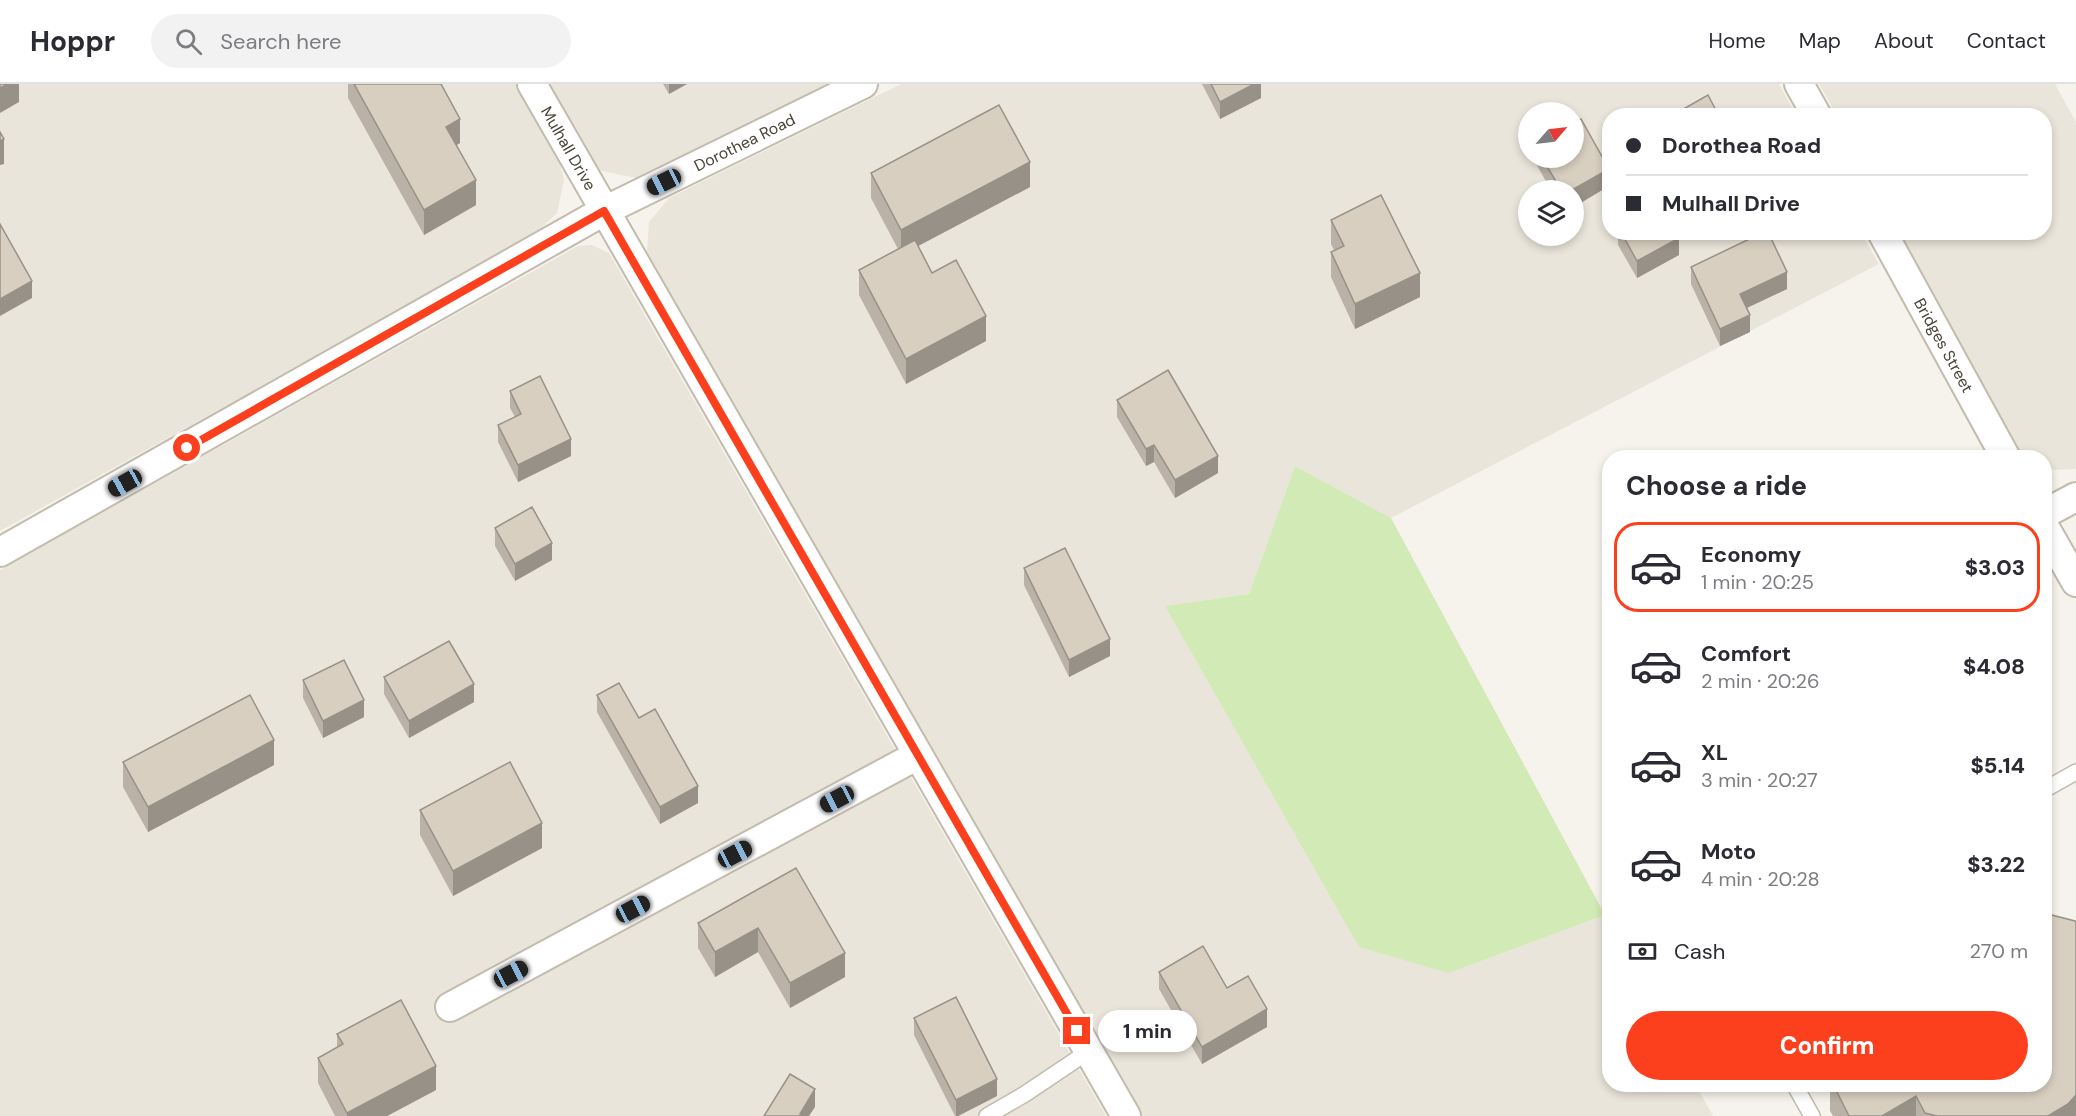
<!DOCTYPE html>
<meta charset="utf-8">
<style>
:root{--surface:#fff;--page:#f2f2f3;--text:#2b2b33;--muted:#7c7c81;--line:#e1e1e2;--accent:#fc3f1d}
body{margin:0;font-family:"DM Sans",sans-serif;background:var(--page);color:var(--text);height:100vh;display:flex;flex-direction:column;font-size:22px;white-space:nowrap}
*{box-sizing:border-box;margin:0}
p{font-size:20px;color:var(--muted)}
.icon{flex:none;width:33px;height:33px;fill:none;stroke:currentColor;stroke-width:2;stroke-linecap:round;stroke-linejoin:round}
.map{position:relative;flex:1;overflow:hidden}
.sheet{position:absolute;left:1602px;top:366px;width:450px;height:642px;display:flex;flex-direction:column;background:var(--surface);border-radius:24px;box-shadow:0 3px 9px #0003}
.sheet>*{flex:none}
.guide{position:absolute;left:1602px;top:24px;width:450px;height:132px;border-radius:24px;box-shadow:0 3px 9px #0003;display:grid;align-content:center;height:132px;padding:0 24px;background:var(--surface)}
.needle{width:39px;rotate:62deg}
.tools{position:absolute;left:1518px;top:18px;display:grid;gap:12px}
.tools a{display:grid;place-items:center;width:66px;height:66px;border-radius:50%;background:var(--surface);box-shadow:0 3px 9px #0003;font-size:30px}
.end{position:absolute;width:27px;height:27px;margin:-14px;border:8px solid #fc3f1d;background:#fff;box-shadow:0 0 0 3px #fff}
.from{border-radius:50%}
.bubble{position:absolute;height:42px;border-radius:21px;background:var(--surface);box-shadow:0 3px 9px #0003;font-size:20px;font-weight:800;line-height:42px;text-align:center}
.car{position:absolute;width:18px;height:36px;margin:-18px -9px;border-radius:8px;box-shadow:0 0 4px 2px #0007;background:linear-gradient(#222 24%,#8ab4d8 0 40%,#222 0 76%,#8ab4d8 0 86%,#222 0)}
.guide b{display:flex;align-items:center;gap:21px;height:57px;font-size:22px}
.guide b+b{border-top:2px solid var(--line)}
.guide i{width:15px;height:15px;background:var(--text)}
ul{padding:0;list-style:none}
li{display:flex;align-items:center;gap:18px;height:90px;margin:0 12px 9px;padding:0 12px;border:3px solid transparent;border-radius:24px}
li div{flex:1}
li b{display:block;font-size:22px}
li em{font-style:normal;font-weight:800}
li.selected{border-color:var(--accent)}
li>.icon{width:54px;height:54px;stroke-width:1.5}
h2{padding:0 24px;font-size:27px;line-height:72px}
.pay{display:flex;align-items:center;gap:15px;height:66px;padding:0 24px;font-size:22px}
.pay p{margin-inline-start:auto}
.cta{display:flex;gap:12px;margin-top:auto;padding:12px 24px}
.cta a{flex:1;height:69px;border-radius:36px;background:var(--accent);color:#fff;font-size:24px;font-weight:800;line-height:69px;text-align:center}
header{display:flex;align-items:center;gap:36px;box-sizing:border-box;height:84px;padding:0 30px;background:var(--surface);border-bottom:2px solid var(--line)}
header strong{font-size:28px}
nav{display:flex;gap:33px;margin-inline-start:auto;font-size:21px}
.search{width:420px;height:54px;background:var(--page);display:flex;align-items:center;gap:15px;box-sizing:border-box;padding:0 21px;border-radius:33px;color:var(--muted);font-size:22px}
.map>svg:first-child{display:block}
.residential{fill:#eae5da;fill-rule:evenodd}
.green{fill:#d2eab5}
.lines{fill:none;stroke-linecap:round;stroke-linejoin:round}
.service-casing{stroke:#c2bbae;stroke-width:18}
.minor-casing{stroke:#c2bbae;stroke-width:32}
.service{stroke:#fff;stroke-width:15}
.minor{stroke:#fff;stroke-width:28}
.wall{fill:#bab2a6}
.shaded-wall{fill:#979187}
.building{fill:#d8cfc1;stroke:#979187;stroke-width:1.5}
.route{stroke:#fc3f1d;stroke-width:8}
.labels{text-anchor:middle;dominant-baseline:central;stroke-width:6;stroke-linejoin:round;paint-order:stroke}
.street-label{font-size:16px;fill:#4b4439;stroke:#fff}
</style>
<header>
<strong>Hoppr</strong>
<div class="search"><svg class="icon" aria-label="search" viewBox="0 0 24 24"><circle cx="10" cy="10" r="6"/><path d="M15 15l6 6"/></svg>Search here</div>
<nav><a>Home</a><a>Map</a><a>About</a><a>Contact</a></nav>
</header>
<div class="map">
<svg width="2076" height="1032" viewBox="0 0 2076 1032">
<rect width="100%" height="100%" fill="#f6f3ec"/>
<g class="residential">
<polygon points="0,0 518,0 558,72 564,96 557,129 535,150 0,447"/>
<polygon points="549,0 827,0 636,94 598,86"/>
<path d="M901,0H1779L1796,31L1610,32V148L1861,149L1879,180L1391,434L1295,382L1249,510L1166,522L1449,889L1605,831L1610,839V1000L1696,1001L1713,1032H1138L647,168L649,138L669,114ZM1528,28H1574V74H1528ZM1528,106H1574V152H1528Z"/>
<polygon points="1819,0 2055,0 2076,38 2076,385 2054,386 2045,381 2044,374 2030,373 2021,369 1900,149 2044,148 2044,32 1837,31"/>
<polygon points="592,161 609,169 1106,1032 0,1032 0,486 578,162"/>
</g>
<polygon class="green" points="1295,382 1391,434 1605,831 1449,889 1359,863 1165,522 1249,510"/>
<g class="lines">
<g class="service-casing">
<g id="service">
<polyline points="2044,706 2076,688"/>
<polyline points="1794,1000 1812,1032"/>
<polyline points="987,1032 1025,1010 1089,967"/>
</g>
</g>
<g class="minor-casing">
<g id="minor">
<path id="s1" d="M532,0L1126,1032"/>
<polyline points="1799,0 1817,32"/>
<path id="s2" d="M1882,148L2006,374"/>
<polyline points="2044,430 2076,413"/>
<polyline points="2044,442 2076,498"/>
<path id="s3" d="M0,468L604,127L863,0"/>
<polyline points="450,923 918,671"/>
</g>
</g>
<use href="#service" class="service"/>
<use href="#minor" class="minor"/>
</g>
<g class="wall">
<polygon points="348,0 441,0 460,59 457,61 476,121 424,151 348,14"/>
<polygon points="663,0 687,0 669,10"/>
<polygon points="1202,0 1261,0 1261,14 1220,35"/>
<polygon points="1535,74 1574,74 1609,102 1574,106 1551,106 1535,78"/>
<polygon points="871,89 1030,103 918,162 932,189 986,257 906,300 859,211 859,186 898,165 871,114"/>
<polygon points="1331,136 1420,213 1355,245 1331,193 1331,168 1334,166 1331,160"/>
<polygon points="1618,148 1676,148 1679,171 1637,194 1618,161"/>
<polygon points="1691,183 1787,205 1747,224 1750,248 1720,262 1691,200"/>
<polygon points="510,307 571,372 518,398 498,358 498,341 515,333 510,324"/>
<polygon points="1117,316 1218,389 1175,414 1154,378 1146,382 1117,333"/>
<polygon points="495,444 552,476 515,497 495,462"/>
<polygon points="1024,484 1110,572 1069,593 1024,501"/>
<polygon points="384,593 474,618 409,654 384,610"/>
<polygon points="303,596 364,633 323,654 303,614"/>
<polygon points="597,611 639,634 698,719 660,740 597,628"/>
<polygon points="123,678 274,681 148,748 123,703"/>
<polygon points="420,726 542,764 453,812 420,751"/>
<polygon points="796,784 845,893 790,924 758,868 715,893 698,864 698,839"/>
<polygon points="1159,888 1267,943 1202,980 1159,905"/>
<polygon points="914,934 997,1012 958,1032 955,1032 914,951"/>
<polygon points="337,950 436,1006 387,1032 335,1032 318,999 318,974 337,963"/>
<polygon points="1830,1000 2044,1000 2076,1032 1833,1032 1830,1027"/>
</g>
<g class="shaded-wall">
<polygon points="7,0 19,0 19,18 0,29 0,4"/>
<polygon points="669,0 687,0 669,10"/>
<polygon points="1254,0 1261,0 1261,14 1220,35 1220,18"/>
<polygon points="460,35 460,59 446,67 446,43"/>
<polygon points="4,55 4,80 0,81 0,57"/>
<polygon points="1030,78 1030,103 901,171 901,146"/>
<polygon points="1609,85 1609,102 1574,123 1574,106 1572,106"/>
<polygon points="476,96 476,121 424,151 424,126"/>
<polygon points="1679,154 1679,171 1637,194 1637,177"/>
<polygon points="1787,188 1787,205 1740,227 1740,210"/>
<polygon points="1420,189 1420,213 1355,245 1355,220"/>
<polygon points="32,197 32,214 0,232 0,215"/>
<polygon points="1750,231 1750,248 1720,262 1720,245"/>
<polygon points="986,232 986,257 906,300 906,275"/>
<polygon points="571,355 571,372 518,398 518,381"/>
<polygon points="1154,361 1154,378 1146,382 1146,365"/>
<polygon points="1218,372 1218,389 1175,414 1175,396"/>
<polygon points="552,459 552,476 515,497 515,480"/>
<polygon points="1110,555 1110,572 1069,593 1069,576"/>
<polygon points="474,600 474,618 409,654 409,637"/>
<polygon points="364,616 364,633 323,654 323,637"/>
<polygon points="274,656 274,681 148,748 148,723"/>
<polygon points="698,702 698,719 660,740 660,723"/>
<polygon points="542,739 542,764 453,812 453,787"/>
<polygon points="758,844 758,868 715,893 715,868"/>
<polygon points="845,869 845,893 790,924 790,899"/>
<polygon points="1267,925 1267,943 1202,980 1202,963"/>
<polygon points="436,982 436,1006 387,1032 347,1032 347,1029"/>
<polygon points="997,995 997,1012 958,1032 956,1032 956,1016"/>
<polygon points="815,1005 815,1023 809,1032 800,1032 800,1030"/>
<polygon points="2076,1011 2076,1032 2048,1032"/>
<polygon points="1916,1012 1916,1032 1882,1032"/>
</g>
<g class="building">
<polygon points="0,0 7,0 0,4"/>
<polygon points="354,0 441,0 460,35 446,43 476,96 424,126"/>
<polygon points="1211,0 1254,0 1220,18"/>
<polygon points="1708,11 1719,32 1671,32"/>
<polygon points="999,21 1030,78 901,146 871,89"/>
<polygon points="1581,35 1609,85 1572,106 1561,106 1542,74 1574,74 1574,39"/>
<polygon points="0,48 4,55 0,57"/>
<polygon points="1381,111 1420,189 1355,220 1331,168 1344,162 1331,136"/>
<polygon points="0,140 32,197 0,215"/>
<polygon points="1621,148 1676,148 1679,154 1637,177"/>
<polygon points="1764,148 1768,148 1787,188 1740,210 1750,231 1720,245 1691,183"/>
<polygon points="915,156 932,189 956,176 986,232 906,275 859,186"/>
<polygon points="1168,286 1218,372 1175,396 1154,361 1146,365 1117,316"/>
<polygon points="540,292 571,355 518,381 498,341 521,330 510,307"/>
<polygon points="532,423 552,459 515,480 495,444"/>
<polygon points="1065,464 1110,555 1069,576 1024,484"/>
<polygon points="449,557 474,600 409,637 384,593"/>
<polygon points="344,576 364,616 323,637 303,596"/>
<polygon points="619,599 639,634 655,625 698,702 660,723 597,611"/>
<polygon points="250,611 274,656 148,723 123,678"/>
<polygon points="510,678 542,739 453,787 420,726"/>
<polygon points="796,784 845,869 790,899 758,844 715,868 698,839"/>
<polygon points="2044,829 2075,837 2076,838 2076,1011 2068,1020 2048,1032 1937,1032 1925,1029 1916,1012 1882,1032 1849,1032 1833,1000 2044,1000"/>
<polygon points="1203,862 1227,904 1248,892 1267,925 1202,963 1159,888"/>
<polygon points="956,913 997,995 956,1016 914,934"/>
<polygon points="401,916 436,982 347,1029 318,974 343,960 337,950"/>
<polygon points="790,990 815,1005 800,1030 804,1032 764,1032"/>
</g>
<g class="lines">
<polyline class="route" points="187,364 604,127 1077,947"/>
</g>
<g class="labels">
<g class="street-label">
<text stroke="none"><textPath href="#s3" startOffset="850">Dorothea Road</textPath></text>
<text stroke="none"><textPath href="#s1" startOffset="74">Mulhall Drive</textPath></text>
<text stroke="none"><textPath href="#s2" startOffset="129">Bridges Street</textPath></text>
</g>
</g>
</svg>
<div class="tools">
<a><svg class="needle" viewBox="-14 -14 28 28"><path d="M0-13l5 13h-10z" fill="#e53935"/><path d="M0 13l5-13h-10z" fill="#7c7c81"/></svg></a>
<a><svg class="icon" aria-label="layers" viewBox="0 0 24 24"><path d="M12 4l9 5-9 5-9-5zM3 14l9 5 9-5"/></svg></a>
</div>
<i class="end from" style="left:187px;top:364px"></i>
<i class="end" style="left:1077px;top:947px"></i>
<div class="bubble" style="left:1098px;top:926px;width:99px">1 min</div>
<i class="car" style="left:664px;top:98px;rotate:244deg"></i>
<i class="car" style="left:125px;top:399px;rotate:241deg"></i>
<i class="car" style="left:837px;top:715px;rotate:242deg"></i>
<i class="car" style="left:735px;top:770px;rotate:62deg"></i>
<i class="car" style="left:633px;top:825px;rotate:62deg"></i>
<i class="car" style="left:511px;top:890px;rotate:62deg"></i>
<div class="guide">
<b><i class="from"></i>Dorothea Road</b>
<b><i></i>Mulhall Drive</b>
</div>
<section class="sheet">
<h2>Choose a ride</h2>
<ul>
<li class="selected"><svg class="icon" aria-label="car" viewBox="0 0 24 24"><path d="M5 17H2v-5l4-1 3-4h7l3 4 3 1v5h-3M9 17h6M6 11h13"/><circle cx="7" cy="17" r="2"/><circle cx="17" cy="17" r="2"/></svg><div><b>Economy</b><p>1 min · 20:25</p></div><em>$3.03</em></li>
<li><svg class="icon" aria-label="car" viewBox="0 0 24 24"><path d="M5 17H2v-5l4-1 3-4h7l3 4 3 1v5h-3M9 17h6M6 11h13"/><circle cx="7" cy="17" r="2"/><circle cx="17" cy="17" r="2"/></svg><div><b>Comfort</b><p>2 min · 20:26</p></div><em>$4.08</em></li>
<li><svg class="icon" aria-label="car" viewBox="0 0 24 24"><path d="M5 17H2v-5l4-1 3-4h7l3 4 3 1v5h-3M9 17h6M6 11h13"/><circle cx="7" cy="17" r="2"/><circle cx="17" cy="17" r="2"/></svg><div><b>XL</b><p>3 min · 20:27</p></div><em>$5.14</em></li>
<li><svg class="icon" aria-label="car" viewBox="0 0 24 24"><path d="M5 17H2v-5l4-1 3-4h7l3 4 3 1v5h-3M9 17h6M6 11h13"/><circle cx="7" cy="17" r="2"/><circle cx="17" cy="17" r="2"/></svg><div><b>Moto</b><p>4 min · 20:28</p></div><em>$3.22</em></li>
</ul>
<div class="pay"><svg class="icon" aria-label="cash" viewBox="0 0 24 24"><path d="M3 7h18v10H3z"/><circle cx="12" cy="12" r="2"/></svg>Cash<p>270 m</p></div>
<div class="cta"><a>Confirm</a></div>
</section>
</div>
